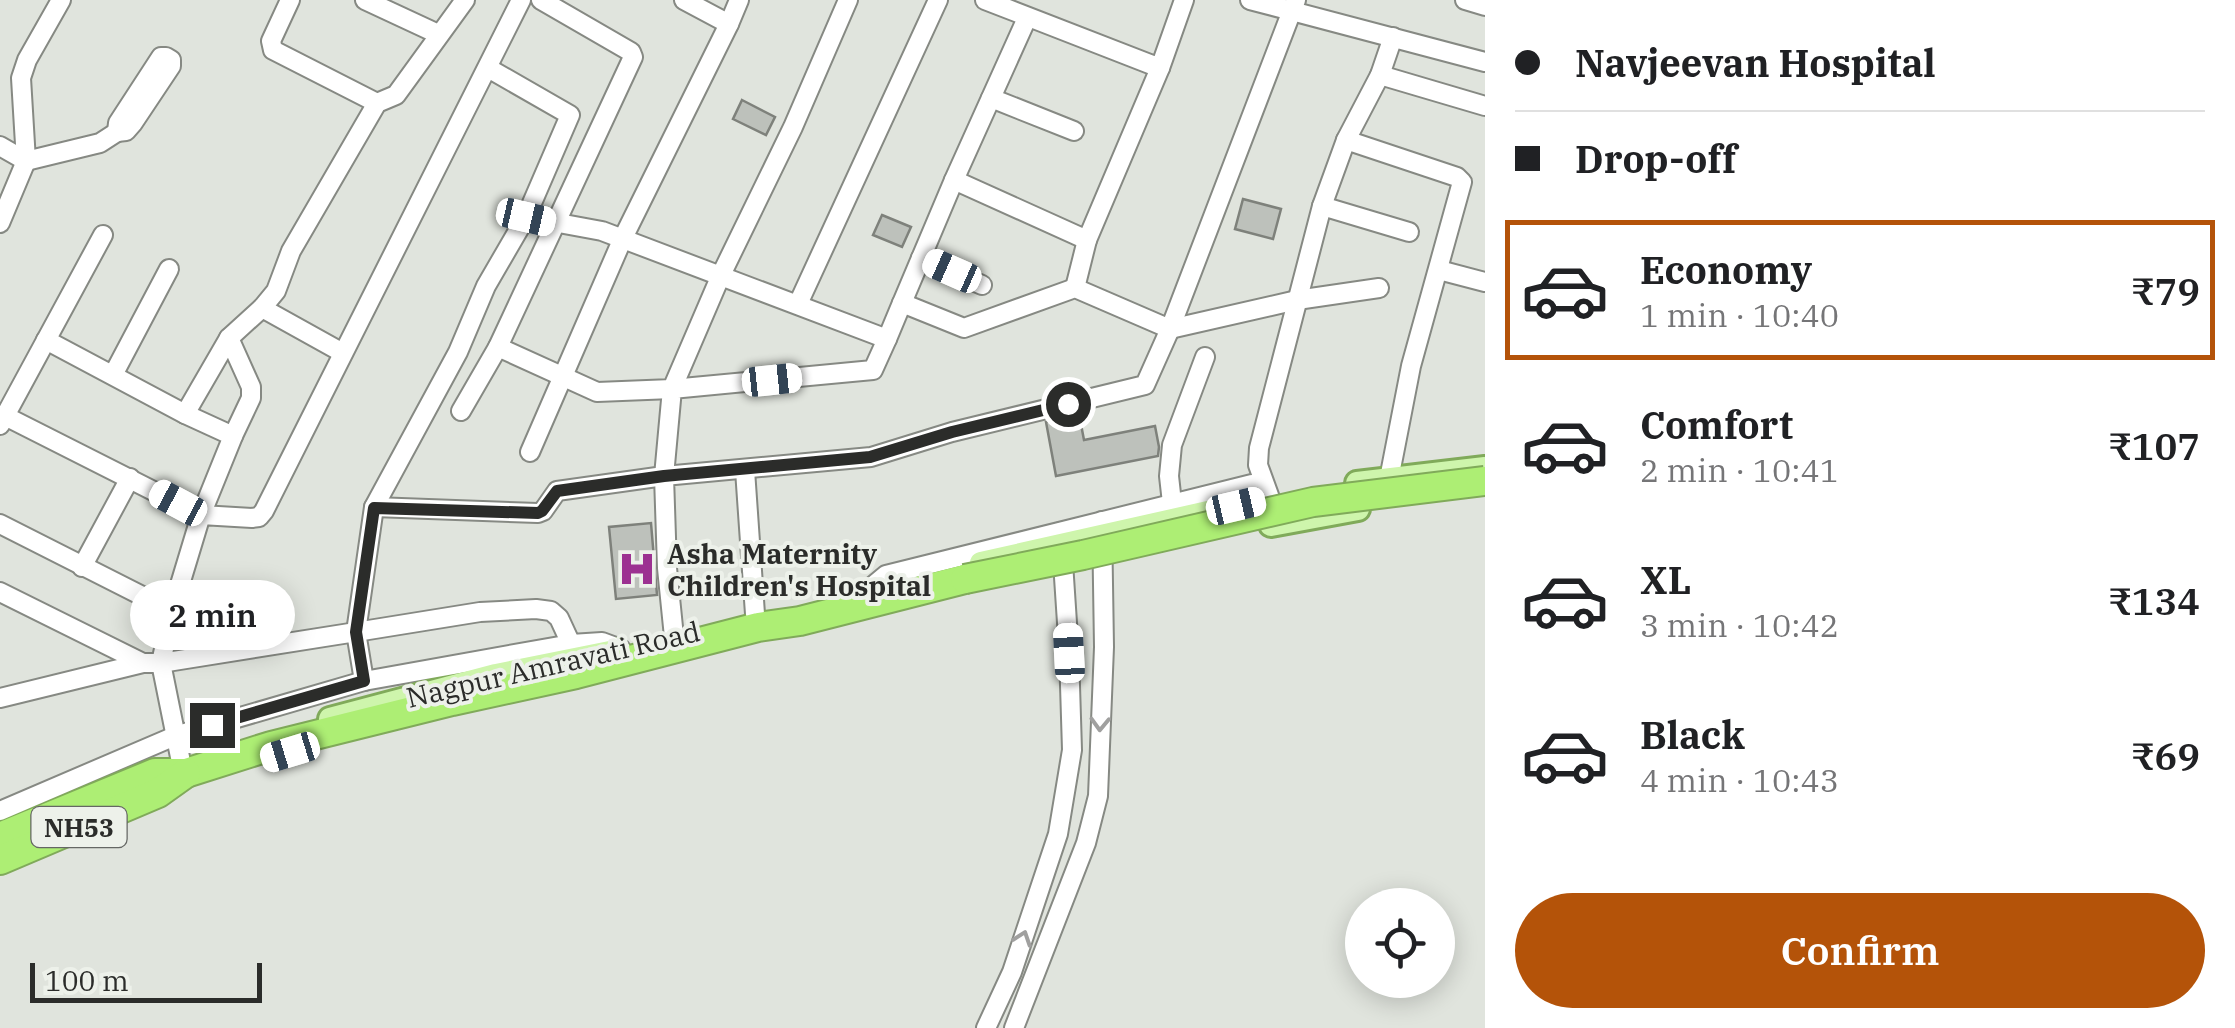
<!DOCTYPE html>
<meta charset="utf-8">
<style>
:root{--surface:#fff;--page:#f2f2f2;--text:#202124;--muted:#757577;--line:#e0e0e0;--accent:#b45309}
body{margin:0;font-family:"IBM Plex Serif",serif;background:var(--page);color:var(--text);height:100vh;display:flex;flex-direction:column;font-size:38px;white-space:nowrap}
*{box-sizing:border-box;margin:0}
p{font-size:32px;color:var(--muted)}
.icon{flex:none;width:55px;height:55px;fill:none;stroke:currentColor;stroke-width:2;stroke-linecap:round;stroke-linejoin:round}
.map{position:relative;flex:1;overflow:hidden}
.panel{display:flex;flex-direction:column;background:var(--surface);width:750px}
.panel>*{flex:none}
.hud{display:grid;align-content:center;height:220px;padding:0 30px;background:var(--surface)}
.controls{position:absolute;left:1345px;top:888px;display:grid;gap:20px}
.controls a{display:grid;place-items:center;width:110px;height:110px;border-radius:50%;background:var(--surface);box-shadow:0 5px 25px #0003;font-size:50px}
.scale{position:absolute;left:30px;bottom:25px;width:232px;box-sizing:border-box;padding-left:10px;border:5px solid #2b2c2a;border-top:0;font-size:28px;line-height:35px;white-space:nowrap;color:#2b2c2a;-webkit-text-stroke:8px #edf1ea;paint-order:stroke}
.end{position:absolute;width:45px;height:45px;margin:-22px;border:12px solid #2b2c2a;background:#fff;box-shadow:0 0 0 5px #fff}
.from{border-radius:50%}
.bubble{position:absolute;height:70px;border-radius:35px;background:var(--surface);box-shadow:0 5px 25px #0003;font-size:32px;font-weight:600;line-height:70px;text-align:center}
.car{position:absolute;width:30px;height:60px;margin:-30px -15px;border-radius:12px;box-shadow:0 0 8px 2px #0007;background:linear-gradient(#fff 24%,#345 0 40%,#fff 0 76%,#345 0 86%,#fff 0)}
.hud b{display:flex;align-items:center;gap:35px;height:95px;font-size:38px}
.hud b+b{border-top:2px solid var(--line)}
.hud i{width:25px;height:25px;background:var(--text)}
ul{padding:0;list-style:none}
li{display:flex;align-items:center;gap:30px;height:140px;margin:0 20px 15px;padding:0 10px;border:5px solid transparent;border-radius:0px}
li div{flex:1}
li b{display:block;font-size:38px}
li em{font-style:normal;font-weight:600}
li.current{border-color:var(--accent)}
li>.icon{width:90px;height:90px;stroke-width:1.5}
.primary-button{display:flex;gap:20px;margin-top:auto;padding:20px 30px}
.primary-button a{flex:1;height:115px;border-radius:60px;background:var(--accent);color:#fff;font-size:40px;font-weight:600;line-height:115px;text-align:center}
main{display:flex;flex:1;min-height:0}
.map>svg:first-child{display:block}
.building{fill:#bdc1bb;stroke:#7e817b;stroke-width:2.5}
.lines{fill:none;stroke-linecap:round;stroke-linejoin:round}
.minor-casing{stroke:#868983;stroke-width:22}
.major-casing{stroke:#80aa5a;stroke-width:28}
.highway-casing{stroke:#80aa5a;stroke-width:32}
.minor{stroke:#fff;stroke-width:18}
.major{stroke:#cef5ac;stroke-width:22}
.highway{stroke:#adee74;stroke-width:28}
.highway-bridge-casing{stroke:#80aa5a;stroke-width:32;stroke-linecap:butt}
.highway-bridge{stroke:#adee74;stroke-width:28}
.oneway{stroke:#a0a09f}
.route{stroke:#2b2c2a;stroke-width:12}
.labels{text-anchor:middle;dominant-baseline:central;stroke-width:8;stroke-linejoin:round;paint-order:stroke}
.shield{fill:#edf1ea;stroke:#656764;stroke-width:2.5}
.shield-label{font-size:25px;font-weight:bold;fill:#2b2c2a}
.poi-label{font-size:28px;font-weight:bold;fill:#2b2c2a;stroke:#edf1ea;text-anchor:start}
.street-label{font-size:28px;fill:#2b2c2a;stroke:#edf1ea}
</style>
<main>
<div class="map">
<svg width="1485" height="1028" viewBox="0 0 1485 1028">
<rect width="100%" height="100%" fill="#e0e4dd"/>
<g class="building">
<polygon points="742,100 775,117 766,135 733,119"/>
<polygon points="1243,199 1281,209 1273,239 1235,229"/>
<polygon points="882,215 911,227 902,247 873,235"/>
<polygon points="1079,414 1084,440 1155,426 1159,447 1158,456 1056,476 1046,422"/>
<polygon points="651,523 657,595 616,599 609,527"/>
</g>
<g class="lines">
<g class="minor-casing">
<g id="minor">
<polyline points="290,0 271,41 273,50 377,103"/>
<polyline points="365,0 438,34"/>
<polyline points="541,0 631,52 633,57 498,347 597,392 672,389 721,275 793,127 848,0"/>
<polyline points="985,0 1160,68 1184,0"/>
<polyline points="1250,0 1485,62"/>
<polyline points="1465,0 1485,6"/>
<polyline points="1027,18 954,180 1087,240 1160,68"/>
<polyline points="729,24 739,0"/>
<polygon points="161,57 166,57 171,60 171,66 133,123 126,131 117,132 118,123"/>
<polyline points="488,68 570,115 526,217 486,286 458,352 374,507 356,632 480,612 536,609 551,611 559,618 571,644"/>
<polyline points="1380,75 1485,106"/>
<polyline points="991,98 1074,131"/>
<polyline points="1346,140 1457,177 1462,182 1411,366 1389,479"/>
<polyline points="0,146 26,161 100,143 117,132"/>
<polyline points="1322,206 1409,232"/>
<polyline points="526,217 602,231 887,339 902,303 964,328 1075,288 1170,329 1297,300 1379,288"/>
<polyline points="0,223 26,161 21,78 27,60 61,0"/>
<polyline points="921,258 982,285"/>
<polyline points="1439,270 1485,282"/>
<polyline points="1075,288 1087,240"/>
<polyline points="902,303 954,180"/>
<polyline points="798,304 938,0"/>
<polyline points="262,308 343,353"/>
<polyline points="229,338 251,387 251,398 233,436"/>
<polyline points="113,375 169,269"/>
<polyline points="461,411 498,347"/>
<polyline points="185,414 229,338 262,308 276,291 291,251 377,103 396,95 465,0"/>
<polyline points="5,416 103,235"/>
<polyline points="0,425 5,416 201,515 233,436 185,414 46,340"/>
<polyline points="530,452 623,238 729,24 684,0"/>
<polyline points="745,470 755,614"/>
<polyline points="1270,498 1258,465 1259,448 1322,206 1346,140 1380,75 1393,37"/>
<polyline points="1172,503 1169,476 1172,445 1205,357"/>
<polyline points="374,507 538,513 543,511 557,491 664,476 672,389 873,370 887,339"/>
<polyline points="0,524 172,611"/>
<polyline points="82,567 130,478"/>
<polyline points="868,590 886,575 1252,484 1258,484 1265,499"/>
<polyline points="0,592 143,663"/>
<polyline points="674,637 667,568 664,476 871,457 952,432 1145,385 1170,329 1296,0"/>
<polyline points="0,698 143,663 161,663 356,632 364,681"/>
<polyline points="181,762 161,663 172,611 201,515 252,518 259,517 264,511 521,0"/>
<polyline points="0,811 175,736 364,681 571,644 602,642 621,649"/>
<polyline points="986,1028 1012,972 1058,834 1072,750 1069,653 1061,532"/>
<polyline points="1014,1028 1086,843 1098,796 1104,647 1102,521"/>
</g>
</g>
<g class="major-casing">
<g id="major">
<polyline points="1357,483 1485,468"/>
<polyline points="1271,525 1358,509"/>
<polyline points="981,563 1208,512"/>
<polyline points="330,719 496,675 615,651"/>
</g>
</g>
<g class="highway-casing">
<g id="highway">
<polyline points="0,837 155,773 186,773 271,746 452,701 576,674 758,627 800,621 965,579"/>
<polyline points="0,860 158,793 186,773"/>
</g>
</g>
<use href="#minor" class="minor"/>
<use href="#major" class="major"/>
<use href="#highway" class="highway"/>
<g class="highway-bridge-casing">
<polyline id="highway-bridge" points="965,579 1083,555 1313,502 1485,481"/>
</g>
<use href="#highway-bridge" class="highway-bridge"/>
</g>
<defs><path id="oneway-chevron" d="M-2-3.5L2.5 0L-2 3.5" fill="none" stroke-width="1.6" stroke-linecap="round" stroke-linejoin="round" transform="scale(2.5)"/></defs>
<g class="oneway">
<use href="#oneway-chevron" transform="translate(1100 724) rotate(92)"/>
<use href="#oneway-chevron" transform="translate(1023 938) rotate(-71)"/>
</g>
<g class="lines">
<polyline class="route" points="212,725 364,681 356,632 374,508 538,513 542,511 557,491 664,476 870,457 952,432 1068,404"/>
</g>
<defs>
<g id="hospital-bare" transform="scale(3)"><path d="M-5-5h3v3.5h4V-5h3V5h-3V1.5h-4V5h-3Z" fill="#9c3191" stroke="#edf1ea" stroke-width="2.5" paint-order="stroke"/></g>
</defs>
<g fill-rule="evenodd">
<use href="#hospital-bare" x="637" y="569"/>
</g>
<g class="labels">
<rect class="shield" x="31.5" y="807" width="95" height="40" rx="8"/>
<g class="shield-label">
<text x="79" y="827">NH53</text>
</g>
<g class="poi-label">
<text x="667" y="553">Asha Maternity<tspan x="667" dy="32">Children's Hospital</tspan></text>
</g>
<g class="street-label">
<text transform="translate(553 664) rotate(-13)">Nagpur Amravati Road</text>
</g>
</g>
</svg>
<div class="controls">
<a><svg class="icon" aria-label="locate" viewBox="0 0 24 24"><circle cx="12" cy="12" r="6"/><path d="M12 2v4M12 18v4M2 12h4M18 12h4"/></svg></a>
</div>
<div class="scale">100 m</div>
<i class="end from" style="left:1068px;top:404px"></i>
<i class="end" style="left:212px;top:725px"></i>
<div class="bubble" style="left:130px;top:580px;width:165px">2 min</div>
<i class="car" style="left:526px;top:217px;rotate:103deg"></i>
<i class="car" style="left:952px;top:271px;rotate:294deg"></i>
<i class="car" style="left:772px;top:380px;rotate:84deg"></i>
<i class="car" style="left:178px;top:503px;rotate:298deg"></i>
<i class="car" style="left:1236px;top:506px;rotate:77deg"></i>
<i class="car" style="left:1069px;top:653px;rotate:357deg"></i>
<i class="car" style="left:290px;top:752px;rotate:253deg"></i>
</div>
<section class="panel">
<div class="hud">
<b><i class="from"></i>Navjeevan Hospital</b>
<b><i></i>Drop-off</b>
</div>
<ul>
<li class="current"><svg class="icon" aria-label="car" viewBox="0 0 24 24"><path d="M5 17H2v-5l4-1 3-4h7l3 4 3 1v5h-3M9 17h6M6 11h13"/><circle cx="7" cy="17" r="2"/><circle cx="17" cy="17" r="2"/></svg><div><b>Economy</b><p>1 min · 10:40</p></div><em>₹79</em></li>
<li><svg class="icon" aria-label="car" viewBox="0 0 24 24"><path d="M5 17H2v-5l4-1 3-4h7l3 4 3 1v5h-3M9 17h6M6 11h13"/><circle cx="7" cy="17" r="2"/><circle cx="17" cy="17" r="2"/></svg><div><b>Comfort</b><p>2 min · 10:41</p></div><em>₹107</em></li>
<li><svg class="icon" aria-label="car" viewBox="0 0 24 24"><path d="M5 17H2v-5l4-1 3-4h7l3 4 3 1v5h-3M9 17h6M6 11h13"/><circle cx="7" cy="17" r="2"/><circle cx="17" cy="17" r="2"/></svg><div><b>XL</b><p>3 min · 10:42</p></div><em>₹134</em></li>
<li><svg class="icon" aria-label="car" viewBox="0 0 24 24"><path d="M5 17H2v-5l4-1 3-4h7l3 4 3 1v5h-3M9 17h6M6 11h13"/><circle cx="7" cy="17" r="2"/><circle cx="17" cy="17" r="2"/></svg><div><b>Black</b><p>4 min · 10:43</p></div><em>₹69</em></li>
</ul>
<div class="primary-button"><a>Confirm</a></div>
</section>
</main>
